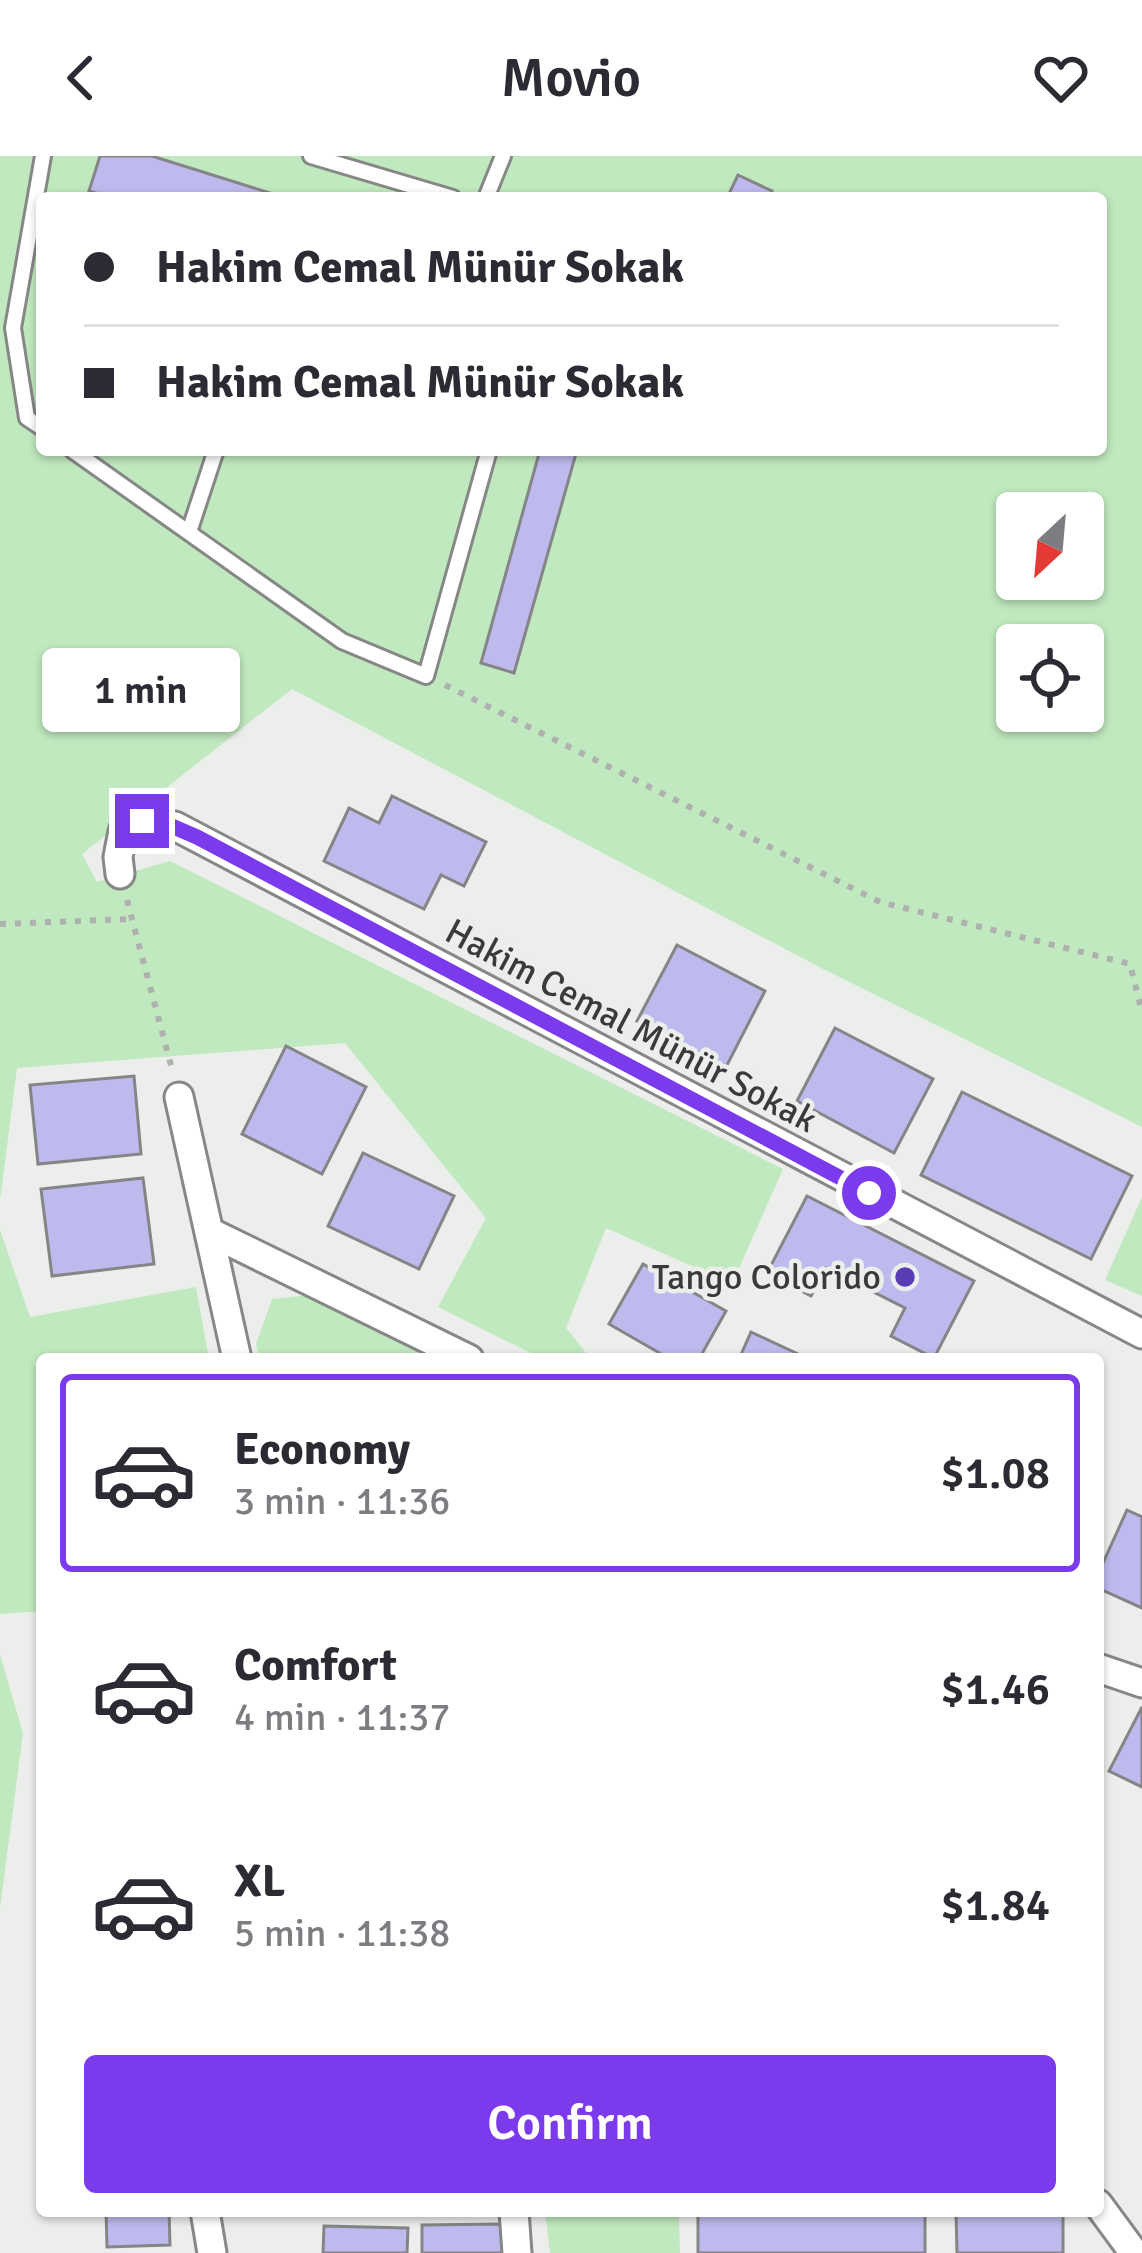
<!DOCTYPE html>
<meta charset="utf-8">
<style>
:root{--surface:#fff;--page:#f2f2f3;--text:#2b2b33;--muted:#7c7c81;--line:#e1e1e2;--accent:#7c3aed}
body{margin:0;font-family:Signika,sans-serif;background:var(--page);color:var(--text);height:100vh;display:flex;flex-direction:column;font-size:45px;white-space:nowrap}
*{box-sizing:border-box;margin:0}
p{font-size:39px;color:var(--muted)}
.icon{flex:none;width:66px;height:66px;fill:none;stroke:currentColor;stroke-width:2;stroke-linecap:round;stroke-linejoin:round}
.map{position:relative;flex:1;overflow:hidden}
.sheet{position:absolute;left:36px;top:1197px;width:1068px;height:864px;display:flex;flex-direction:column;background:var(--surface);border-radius:12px;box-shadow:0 3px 9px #0004}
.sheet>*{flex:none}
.hud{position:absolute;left:36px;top:36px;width:1071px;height:264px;border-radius:12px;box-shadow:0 3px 9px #0004;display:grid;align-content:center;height:264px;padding:0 48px;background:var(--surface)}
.needle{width:78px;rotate:206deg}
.controls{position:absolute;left:996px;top:336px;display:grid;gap:24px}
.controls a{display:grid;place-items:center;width:108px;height:108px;border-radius:12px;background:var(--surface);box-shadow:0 3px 9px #0004;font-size:60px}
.end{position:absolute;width:54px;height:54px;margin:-27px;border:15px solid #7c3aed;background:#fff;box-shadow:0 0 0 6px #fff}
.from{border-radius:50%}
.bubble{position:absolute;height:84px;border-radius:12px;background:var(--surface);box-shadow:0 3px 9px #0004;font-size:39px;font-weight:600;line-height:84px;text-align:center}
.hud b{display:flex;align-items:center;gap:42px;height:114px;font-size:45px}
.hud b+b{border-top:3px solid var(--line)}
.hud i{width:30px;height:30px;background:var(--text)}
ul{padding:21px 0 0;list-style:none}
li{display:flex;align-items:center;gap:36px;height:198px;margin:0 24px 18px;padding:0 24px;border:6px solid transparent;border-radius:12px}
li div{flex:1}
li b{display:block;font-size:45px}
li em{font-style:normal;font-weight:600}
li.active{border-color:var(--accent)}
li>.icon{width:108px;height:108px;stroke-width:1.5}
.button{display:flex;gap:24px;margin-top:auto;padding:24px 48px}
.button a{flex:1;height:138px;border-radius:12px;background:var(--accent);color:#fff;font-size:48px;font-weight:600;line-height:138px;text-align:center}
header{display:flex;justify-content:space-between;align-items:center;height:156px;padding:0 48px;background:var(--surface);font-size:54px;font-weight:600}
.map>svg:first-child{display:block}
.green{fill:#c1e9bf;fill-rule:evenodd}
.building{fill:#bebaed;stroke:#858588;stroke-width:3}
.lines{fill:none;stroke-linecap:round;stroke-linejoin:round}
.lane-casing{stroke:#868885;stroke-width:20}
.street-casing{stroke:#868885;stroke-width:33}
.path{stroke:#afb1af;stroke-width:6;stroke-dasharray:6 9;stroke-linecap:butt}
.lane{stroke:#fff;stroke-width:14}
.street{stroke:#fff;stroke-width:27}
.route{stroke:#7c3aed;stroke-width:15}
.poi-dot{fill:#593db5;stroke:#ebeeeb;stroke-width:4.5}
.labels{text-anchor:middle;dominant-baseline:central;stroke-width:9;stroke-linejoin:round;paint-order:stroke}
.street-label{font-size:36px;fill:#393a39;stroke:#ebeeeb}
.poi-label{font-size:36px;fill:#393a39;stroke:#ebeeeb;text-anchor:end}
</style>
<header><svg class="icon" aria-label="back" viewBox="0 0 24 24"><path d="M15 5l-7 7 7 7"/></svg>Movio<svg class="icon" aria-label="heart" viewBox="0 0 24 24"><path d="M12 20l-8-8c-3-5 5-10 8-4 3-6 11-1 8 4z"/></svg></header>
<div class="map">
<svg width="1142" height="2097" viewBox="0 0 1142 2097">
<rect width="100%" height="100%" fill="#ebeeeb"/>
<g class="green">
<path d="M0,0H1142V971L823,813L292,533L82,698L97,726L170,705L783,1013L732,1128L606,1072L566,1172L591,1203H543L438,1151L486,1062L345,887L17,912L0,1044ZM42,42H1101V294H42ZM1017,357H1083V423H1017ZM1017,489H1083V555H1017Z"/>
<polygon points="1142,1041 1142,1140 1105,1124"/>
<polygon points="0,1074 30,1161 196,1131 209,1203 42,1203 42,1455 0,1458"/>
<polygon points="310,1139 437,1203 260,1203 256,1188 272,1143"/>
<polygon points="0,1499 23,1577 0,1752"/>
<polygon points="545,2055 679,2055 680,2097 550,2097"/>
</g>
<g class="building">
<polygon points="100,0 152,0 286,42 112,42 89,35"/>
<polygon points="738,19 772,35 769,42 727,42"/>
<polygon points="540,294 577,294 514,517 481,507"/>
<polygon points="392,640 486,686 464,730 441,719 424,753 324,705 349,652 379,667"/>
<polygon points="677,789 765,835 726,911 637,865"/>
<polygon points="835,872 933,923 894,997 797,945"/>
<polygon points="286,890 366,931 322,1018 242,978"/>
<polygon points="134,920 141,998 38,1008 30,929"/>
<polygon points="962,936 1132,1020 1091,1103 921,1019"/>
<polygon points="363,997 454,1040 419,1113 328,1070"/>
<polygon points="143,1022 154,1108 52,1120 41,1033"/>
<polygon points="807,1040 974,1125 934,1202 891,1180 905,1152 826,1112 811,1140 767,1117"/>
<polygon points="643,1108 726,1155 699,1203 670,1203 609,1168"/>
<polygon points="751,1176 809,1203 739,1203"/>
<polygon points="1127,1354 1142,1361 1142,1452 1098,1432 1098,1418"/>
<polygon points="1142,1551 1142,1631 1109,1615"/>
<polygon points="106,2055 169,2055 170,2089 107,2091"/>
<rect x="698" y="2055" width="227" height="42"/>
<polygon points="956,2055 1063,2055 1063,2097 957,2097"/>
<polygon points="501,2068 502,2097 422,2097 422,2069"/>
<polygon points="324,2070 408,2072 407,2097 323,2097"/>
</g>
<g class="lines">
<g class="lane-casing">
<g id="lane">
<polyline points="311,0 453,42"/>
<polyline points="486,42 503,0"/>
<polyline points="42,272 27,262 13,172 43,0"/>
<polyline points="72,294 342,485 426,520 489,294"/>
<polyline points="189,376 216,294"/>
</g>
</g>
<g class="street-casing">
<g id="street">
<polyline points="120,718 118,701 123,675 143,665 175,670 1142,1178"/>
<polyline points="179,941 237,1203"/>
<polyline points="212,1077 469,1203"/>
<polyline points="1098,1512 1142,1527"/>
<polyline points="1098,2048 1134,2097"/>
<polyline points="205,2055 212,2097"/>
<polyline points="514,2055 517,2097"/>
</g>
</g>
<g class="path">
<polyline points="445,529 880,746 1130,808 1142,856"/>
<polyline points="127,744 173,917"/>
<polyline points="0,768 132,763"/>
</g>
<use href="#lane" class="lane"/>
<use href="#street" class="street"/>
</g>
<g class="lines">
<polyline class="route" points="142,665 160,665 197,681 869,1037"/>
</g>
<circle class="poi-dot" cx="905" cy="1121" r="12"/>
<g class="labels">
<g class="street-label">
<text transform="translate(631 870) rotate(28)">Hakim Cemal Münür Sokak</text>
</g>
<g class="poi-label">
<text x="881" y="1121">Tango Colorido</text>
</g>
</g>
</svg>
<div class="controls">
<a><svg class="needle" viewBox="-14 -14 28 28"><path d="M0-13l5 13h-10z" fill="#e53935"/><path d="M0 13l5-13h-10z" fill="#7c7c81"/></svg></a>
<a><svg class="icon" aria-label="locate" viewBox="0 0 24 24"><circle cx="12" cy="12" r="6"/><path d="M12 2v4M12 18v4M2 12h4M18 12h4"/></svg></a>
</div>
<i class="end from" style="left:869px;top:1037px"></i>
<i class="end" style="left:142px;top:665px"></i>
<div class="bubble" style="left:42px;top:492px;width:198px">1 min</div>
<div class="hud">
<b><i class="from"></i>Hakim Cemal Münür Sokak</b>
<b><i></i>Hakim Cemal Münür Sokak</b>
</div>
<section class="sheet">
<ul>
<li class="active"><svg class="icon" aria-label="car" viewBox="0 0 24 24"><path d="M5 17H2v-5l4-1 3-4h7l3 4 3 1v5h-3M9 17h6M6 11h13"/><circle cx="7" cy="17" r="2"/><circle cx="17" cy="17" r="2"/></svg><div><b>Economy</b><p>3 min · 11:36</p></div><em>$1.08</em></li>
<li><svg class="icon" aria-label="car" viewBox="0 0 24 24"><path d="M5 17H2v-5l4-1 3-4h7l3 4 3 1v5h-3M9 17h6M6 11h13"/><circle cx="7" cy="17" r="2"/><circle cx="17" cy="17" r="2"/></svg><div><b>Comfort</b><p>4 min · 11:37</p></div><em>$1.46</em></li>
<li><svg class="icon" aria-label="car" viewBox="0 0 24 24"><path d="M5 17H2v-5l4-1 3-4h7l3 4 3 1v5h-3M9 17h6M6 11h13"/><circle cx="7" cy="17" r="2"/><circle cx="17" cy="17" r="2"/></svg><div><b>XL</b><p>5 min · 11:38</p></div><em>$1.84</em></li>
</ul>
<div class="button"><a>Confirm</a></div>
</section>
</div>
